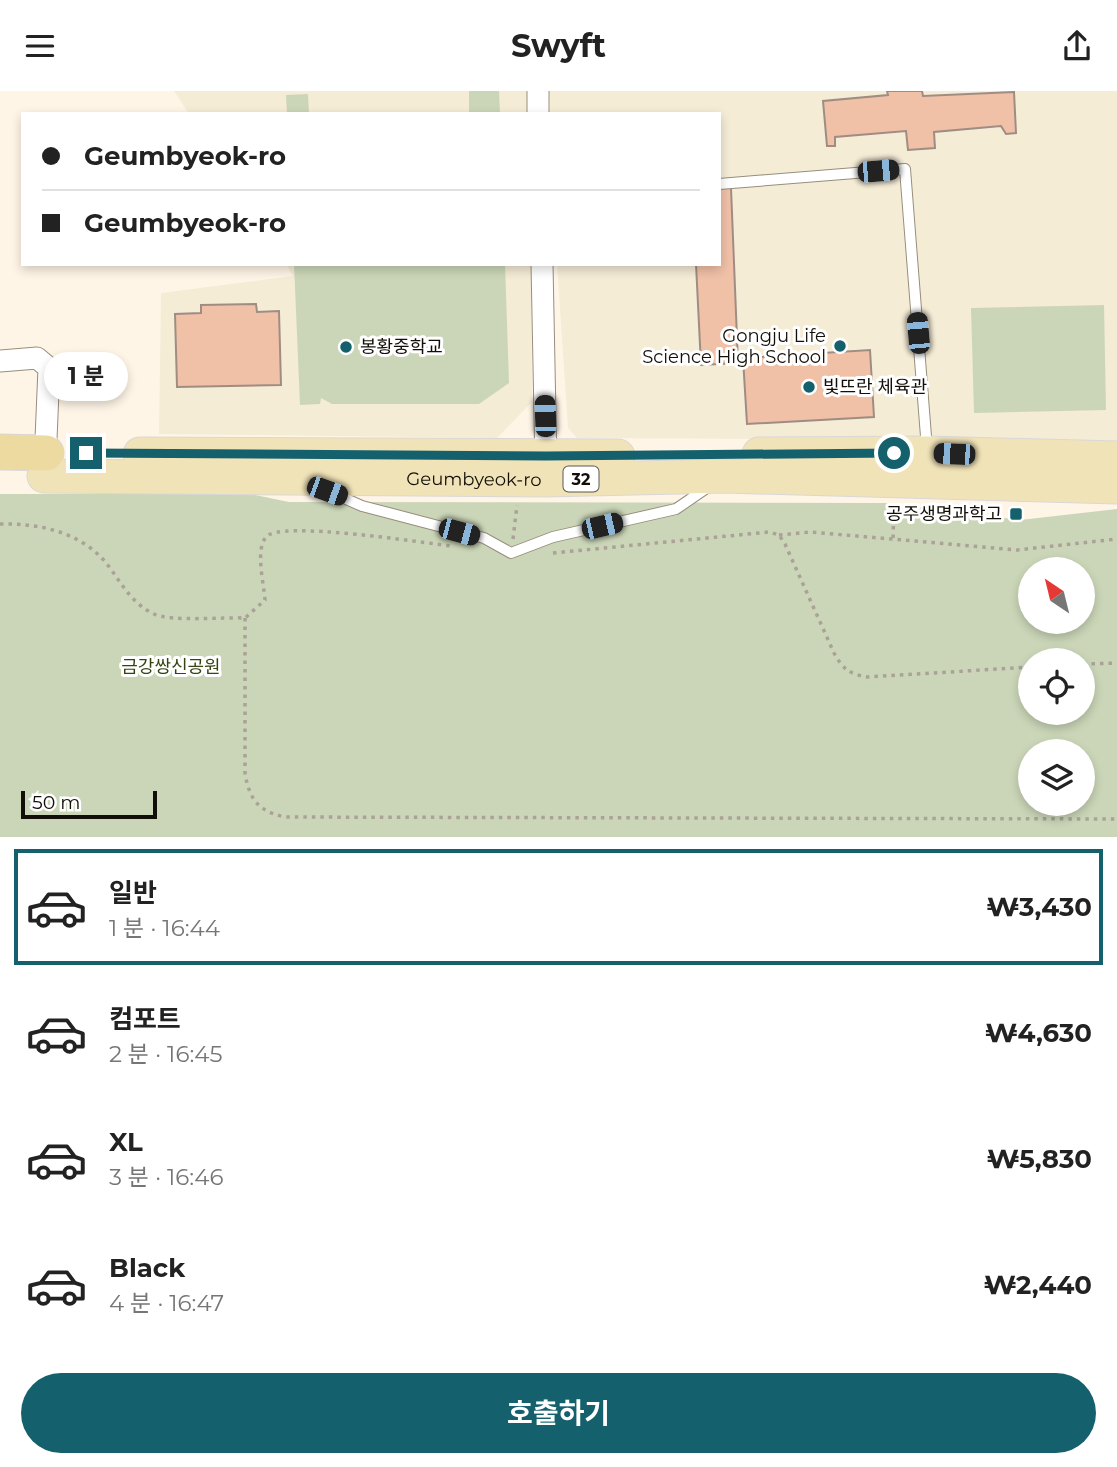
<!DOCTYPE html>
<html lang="ko">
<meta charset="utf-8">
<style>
:root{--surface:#fff;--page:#f2f2f2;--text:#222;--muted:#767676;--line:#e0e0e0;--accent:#14606c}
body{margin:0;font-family:Montserrat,"Noto Sans KR",sans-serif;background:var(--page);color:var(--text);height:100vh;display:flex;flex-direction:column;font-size:26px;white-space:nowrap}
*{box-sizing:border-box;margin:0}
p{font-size:23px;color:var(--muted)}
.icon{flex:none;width:38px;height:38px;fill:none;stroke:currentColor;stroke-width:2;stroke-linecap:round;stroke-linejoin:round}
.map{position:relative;height:746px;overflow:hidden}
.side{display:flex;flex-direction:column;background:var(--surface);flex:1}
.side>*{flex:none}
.banner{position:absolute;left:21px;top:21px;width:700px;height:154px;border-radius:0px;box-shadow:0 4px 10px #0003;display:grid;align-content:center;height:154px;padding:0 21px;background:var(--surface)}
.needle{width:46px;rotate:325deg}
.tools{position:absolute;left:1018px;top:466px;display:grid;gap:14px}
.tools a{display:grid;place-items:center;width:77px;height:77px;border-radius:50%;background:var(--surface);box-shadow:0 4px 10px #0003;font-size:35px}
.scale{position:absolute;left:21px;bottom:18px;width:136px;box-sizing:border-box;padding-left:7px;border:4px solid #120e08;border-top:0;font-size:19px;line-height:24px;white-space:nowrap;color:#120e08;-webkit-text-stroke:5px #fff;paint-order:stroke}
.end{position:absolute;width:32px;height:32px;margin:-16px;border:9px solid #14606c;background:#fff;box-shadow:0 0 0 4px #fff}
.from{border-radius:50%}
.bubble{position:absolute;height:49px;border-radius:24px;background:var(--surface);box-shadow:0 4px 10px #0003;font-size:23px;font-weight:700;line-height:49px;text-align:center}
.car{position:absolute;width:21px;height:42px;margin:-21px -10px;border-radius:9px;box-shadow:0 0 5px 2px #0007;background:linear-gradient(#222 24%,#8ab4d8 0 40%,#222 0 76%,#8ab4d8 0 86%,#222 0)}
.banner b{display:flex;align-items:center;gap:24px;height:66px;font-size:26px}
.banner b+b{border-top:2px solid var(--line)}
.banner i{width:18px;height:18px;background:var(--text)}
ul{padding:12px 0 0;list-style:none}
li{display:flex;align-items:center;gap:21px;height:116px;margin:0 14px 10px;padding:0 7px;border:4px solid transparent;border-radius:0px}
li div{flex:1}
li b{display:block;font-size:26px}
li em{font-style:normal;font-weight:700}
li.active{border-color:var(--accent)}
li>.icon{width:63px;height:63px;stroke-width:1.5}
.action{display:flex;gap:14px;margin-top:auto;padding:14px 21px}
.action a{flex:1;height:80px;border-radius:42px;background:var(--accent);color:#fff;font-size:28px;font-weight:700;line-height:80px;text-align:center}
header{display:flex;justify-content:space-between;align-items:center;height:91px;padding:0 21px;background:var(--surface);font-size:32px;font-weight:700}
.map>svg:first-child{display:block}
.education{fill:#f5ecd6}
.green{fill:#cbd6b8;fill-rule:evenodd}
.building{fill:#f0c0a7;stroke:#9f8d84;stroke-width:2}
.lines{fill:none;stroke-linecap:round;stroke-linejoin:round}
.service-casing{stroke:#988d7d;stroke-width:12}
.minor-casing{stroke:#988d7d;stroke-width:23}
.primary-casing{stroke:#d9d8d7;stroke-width:35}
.trunk-casing{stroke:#d9d8d7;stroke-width:37}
.path{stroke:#aaa297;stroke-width:3.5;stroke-dasharray:3.5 5;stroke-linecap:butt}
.service{stroke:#fff;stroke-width:10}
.minor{stroke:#fff;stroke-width:21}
.primary{stroke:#f1e3b8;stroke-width:33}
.trunk{stroke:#ecdaa0;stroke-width:35}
.route{stroke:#14606c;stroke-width:9}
.poi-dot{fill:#14606c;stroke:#fff;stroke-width:2.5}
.labels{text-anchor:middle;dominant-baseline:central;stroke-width:6;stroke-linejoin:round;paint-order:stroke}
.shield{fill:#fff;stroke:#595652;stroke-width:2}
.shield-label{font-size:16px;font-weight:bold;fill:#120e08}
.poi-label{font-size:18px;fill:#120e08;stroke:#fff;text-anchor:end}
.street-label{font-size:18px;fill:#120e08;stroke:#fff}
.park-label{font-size:18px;fill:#354411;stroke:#fff}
</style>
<header><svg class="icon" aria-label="menu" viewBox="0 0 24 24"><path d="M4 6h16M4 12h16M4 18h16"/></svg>Swyft<svg class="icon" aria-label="share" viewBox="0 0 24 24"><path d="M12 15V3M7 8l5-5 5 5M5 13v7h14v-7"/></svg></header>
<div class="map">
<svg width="1117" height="746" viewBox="0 0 1117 746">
<rect width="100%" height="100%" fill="#fff5e7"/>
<g class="education">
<polygon points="174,0 530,0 530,23 189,23"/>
<polygon points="549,0 1117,0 1117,350 577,347 568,337 557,173 719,173 719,23 550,23"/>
<polygon points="286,173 531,173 532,311 497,347 159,343 161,202 293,185"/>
</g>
<g class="green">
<polygon points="469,0 499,0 500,23 469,23"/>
<polygon points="308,3 309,23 287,23 286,4"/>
<polygon points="294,173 505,173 509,292 479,313 332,313 321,307 320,313 300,314"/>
<polygon points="1104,214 1106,319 974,322 971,217"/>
<path d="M0,403H250L289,411L888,412L1020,429L1117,418V746H0ZM1031,478H1083V530H1031ZM1031,569H1083V621H1031ZM1031,660H1083V712H1031Z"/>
</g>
<g class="building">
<polygon points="887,0 922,0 923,5 1014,1 1016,42 1006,43 1001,35 934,41 935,57 908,59 906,40 835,46 835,55 827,55 823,10 888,4"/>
<polygon points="719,97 731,97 738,272 701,274 696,173 719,173"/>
<polygon points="256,213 257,221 279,220 281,294 177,296 175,223 201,222 201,214"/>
<polygon points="870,259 874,326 747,333 743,267"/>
</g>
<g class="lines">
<g class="service-casing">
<g id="service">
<polyline points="719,93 905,78 927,358"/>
<polyline points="328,400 362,415 484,447 511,462 553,446 676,418 711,394"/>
</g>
</g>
<g class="minor-casing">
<g id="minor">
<polyline points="538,0 538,23"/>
<polyline points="542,173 546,376"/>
<polyline points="0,270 37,267 49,277 45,372"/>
</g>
</g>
<g class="primary-casing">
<g id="primary">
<polyline points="140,363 618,365"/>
<polyline points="759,363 927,362 1117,367"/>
<path id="s1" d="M44,385L545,389L724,385L1117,396"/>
</g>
</g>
<g class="trunk-casing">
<polyline id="trunk" points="0,361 46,362"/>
</g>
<g class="path">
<path d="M0,433C41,432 85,442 110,477C123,495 133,513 154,523C171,531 223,526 245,527L265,509C264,493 255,459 266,446C278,429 425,452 451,455"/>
<polyline points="779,444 811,441 1017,459 1117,448"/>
<polyline points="893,447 894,414"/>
<polyline points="513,448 517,414"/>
<path d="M553,462L769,441L779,444L785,453L834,562C843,578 849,583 867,586L1031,576"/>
<path d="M245,527V683C250,709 258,720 285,726L1117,728"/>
<polyline points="1083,573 1117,572"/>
</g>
<use href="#service" class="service"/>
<use href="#minor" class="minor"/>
<use href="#primary" class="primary"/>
<use href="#trunk" class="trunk"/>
</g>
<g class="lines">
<polyline class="route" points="86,362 546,365 894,362"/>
</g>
<g class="poi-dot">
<circle cx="840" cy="255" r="7"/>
<circle cx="346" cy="256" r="7"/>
<circle cx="809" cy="296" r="7"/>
<rect x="1009" y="416" width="14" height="14" rx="3.5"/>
</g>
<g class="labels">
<rect class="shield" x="563.5" y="375.5" width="35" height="25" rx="5"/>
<g class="shield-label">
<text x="581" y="388">32</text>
</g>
<g class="poi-label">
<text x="826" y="245">Gongju Life<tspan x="826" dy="21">Science High School</tspan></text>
<text x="360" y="256" text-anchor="start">봉황중학교</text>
<text x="823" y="296" text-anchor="start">빛뜨란 체육관</text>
<text x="1002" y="423">공주생명과학고</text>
</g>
<g class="street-label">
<text stroke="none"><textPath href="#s1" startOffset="430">Geumbyeok-ro</textPath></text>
</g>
<g class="park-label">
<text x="171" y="576">금강쌍신공원</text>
</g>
</g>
</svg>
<div class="tools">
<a><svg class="needle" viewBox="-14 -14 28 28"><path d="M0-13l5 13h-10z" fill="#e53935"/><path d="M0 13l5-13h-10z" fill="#767676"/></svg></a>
<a><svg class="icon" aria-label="locate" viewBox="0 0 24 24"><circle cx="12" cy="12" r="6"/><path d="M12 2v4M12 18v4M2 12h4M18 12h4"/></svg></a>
<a><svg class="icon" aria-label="layers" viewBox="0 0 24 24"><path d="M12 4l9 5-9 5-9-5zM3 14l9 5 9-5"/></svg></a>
</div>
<div class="scale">50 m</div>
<i class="end from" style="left:894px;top:362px"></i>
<i class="end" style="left:86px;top:362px"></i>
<div class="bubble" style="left:44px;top:261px;width:84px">1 분</div>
<i class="car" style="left:878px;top:80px;rotate:85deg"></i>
<i class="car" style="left:918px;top:242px;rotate:355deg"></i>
<i class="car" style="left:545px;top:325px;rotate:358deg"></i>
<i class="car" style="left:954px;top:363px;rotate:272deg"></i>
<i class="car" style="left:327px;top:400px;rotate:110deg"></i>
<i class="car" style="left:602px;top:435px;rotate:77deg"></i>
<i class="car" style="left:459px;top:441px;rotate:105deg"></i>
<div class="banner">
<b><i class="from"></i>Geumbyeok-ro</b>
<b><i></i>Geumbyeok-ro</b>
</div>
</div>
<section class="side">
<ul>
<li class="active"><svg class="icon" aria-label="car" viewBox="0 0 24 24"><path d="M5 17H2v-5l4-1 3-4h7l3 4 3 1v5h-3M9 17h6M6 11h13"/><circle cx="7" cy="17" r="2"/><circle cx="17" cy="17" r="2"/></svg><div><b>일반</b><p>1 분 · 16:44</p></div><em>₩3,430</em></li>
<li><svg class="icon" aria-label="car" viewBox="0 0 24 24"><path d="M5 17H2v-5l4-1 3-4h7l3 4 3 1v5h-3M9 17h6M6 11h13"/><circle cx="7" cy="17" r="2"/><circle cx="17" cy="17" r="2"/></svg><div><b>컴포트</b><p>2 분 · 16:45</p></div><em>₩4,630</em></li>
<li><svg class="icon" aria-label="car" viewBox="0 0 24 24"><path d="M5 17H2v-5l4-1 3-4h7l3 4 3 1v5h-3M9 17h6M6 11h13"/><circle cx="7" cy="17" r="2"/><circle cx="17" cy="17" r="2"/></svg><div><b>XL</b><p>3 분 · 16:46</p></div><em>₩5,830</em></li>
<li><svg class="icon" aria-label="car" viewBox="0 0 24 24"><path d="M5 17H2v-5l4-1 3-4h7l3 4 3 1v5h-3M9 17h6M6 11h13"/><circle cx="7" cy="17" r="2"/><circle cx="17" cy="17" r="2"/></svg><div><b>Black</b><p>4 분 · 16:47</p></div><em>₩2,440</em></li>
</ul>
<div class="action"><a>호출하기</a></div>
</section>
